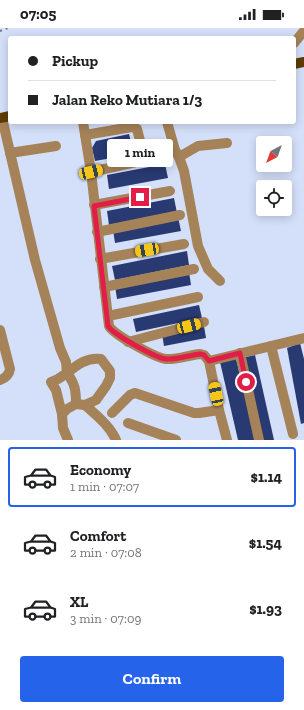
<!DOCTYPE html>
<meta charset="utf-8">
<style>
:root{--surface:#fff;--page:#f6f6f6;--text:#202124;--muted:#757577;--line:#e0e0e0;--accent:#2563eb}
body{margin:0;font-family:"Zilla Slab",serif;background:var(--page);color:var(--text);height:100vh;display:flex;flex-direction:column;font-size:15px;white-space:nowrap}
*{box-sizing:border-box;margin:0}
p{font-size:13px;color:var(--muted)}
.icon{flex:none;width:22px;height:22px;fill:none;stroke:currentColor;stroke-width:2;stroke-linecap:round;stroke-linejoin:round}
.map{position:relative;height:412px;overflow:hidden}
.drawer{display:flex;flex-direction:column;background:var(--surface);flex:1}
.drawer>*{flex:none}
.hud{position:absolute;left:8px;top:8px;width:288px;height:88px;border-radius:4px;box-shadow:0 2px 10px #0003;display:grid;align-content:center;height:88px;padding:0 20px;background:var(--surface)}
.needle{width:26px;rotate:221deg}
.controls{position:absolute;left:256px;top:108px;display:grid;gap:8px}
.controls a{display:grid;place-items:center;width:36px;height:36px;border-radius:4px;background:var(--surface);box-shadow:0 2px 10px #0003;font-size:20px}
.end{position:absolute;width:18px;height:18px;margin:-9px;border:5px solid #e11d48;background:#fff;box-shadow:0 0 0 2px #fff}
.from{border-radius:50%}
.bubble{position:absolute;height:28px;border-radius:4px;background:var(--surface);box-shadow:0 2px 10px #0003;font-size:13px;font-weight:800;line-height:28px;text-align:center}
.car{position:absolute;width:12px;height:24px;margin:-12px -6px;border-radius:5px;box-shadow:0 0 3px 1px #0007;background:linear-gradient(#f5c518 24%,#345 0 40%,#f5c518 0 76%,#345 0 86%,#f5c518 0)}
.hud b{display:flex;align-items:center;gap:14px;height:38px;font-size:15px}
.hud b+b{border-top:1px solid var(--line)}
.hud i{width:10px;height:10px;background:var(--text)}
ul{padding:7px 0 0;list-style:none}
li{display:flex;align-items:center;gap:12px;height:60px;margin:0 8px 6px;padding:0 12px;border:2px solid transparent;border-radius:4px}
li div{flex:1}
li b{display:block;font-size:15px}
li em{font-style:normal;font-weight:800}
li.on{border-color:var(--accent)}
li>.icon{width:36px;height:36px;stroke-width:1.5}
.button{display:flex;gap:8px;margin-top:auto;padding:8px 20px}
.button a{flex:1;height:46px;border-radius:4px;background:var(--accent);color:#fff;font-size:16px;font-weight:800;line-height:46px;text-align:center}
.status{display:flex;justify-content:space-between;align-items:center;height:28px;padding:0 20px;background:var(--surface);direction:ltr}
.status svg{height:11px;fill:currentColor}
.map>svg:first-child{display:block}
.building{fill:#293a73}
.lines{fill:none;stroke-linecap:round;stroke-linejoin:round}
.minor{stroke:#a58258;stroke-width:10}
.major{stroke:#5f3c04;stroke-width:10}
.rail{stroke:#6f7686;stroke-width:2;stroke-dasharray:2 4;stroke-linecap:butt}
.route{stroke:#e11d48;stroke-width:5}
</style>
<div class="status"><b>07:05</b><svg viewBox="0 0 49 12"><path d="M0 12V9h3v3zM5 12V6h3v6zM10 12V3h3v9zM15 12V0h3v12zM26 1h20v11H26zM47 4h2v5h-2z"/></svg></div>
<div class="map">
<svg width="304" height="412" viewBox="0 0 304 412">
<rect width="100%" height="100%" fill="#d4dff9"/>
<g class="building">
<polygon points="129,106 134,126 95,133 92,120 96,113"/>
<polygon points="165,136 168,150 109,161 107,147"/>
<polygon points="174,170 177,185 109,197 107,183"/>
<polygon points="178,189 181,203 115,215 113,202"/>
<polygon points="187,223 189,237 115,252 112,238"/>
<polygon points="189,244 191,257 117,271 115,258"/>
<polygon points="199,277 202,290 136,304 133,291"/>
<polygon points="204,298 206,310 164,318 162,306"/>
<polygon points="300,315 304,331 304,395 301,396 287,320"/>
<polygon points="255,327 274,412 261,412 241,330"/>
<polygon points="236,331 256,412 238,412 220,334"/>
</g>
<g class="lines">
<g class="minor">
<polyline points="294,15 304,3"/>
<polyline points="2,90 35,232 60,320 66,334 67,345 58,351 51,354 56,362 62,386"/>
<path d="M83,94L91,144L109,298C114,307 156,330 166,331C175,332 190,327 200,326L204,327L209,333L219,382L227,412"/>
<polyline points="167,94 175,122 179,129 184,143 198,218 208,241 220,253"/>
<polyline points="85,107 132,99 137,101 145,132 91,144"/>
<polyline points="10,125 56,118"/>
<polyline points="179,129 198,118 227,115"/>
<polyline points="94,177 170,163"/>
<polyline points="97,204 180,187"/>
<polyline points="100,231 184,216"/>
<polyline points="104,259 194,241"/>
<polyline points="108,288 198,269"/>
<path d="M0,302L10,341C9,347 6,350 0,352"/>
<polyline points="128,314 204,294"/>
<polyline points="271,318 293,406"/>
<polyline points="240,325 259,412"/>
<polyline points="209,333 304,310"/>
<path d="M85,377C96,387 110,398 116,412"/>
<polyline points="112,385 130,367 135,365 194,385 199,385 219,382"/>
<polyline points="128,395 176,412"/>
<path d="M68,412L63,400L62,386L67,381L76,376L85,377L96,372L106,358L110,350V343L101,331C87,329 77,337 67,345C75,356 76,362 76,376"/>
</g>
<g class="major">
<polyline points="294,36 304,34"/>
<polyline points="0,90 10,88"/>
</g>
<polyline class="rail" points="0,3 8,0"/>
</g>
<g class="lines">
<path class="route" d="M140,169L94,178L108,298C114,307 156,330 166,331C176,332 190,327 200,326L204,327L209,333L240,325L246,354"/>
</g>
</svg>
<div class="controls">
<a><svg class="needle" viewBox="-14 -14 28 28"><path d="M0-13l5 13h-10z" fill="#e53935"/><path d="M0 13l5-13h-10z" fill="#757577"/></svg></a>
<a><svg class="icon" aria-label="locate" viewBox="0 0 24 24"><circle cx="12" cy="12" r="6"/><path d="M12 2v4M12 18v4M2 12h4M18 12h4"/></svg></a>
</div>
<i class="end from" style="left:246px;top:354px"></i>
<i class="end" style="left:140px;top:169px"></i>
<div class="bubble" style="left:107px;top:111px;width:66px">1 min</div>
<i class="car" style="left:91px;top:144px;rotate:77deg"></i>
<i class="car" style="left:147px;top:222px;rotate:260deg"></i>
<i class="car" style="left:189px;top:298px;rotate:75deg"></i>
<i class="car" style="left:216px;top:366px;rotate:348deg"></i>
<div class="hud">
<b><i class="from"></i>Pickup</b>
<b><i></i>Jalan Reko Mutiara 1/3</b>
</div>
</div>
<section class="drawer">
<ul>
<li class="on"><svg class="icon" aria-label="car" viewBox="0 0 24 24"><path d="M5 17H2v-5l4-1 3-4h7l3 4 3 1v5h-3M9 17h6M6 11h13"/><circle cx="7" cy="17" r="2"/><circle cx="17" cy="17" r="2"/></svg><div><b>Economy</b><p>1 min · 07:07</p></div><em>$1.14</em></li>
<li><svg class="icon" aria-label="car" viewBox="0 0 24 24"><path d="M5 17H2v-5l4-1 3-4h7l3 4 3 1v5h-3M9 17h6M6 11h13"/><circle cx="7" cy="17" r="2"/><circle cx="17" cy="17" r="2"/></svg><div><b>Comfort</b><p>2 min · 07:08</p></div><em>$1.54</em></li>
<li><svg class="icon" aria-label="car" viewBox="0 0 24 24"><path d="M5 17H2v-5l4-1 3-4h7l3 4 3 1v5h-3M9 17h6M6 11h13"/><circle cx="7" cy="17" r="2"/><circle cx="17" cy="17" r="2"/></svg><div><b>XL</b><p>3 min · 07:09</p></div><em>$1.93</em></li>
</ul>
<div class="button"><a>Confirm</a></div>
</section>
